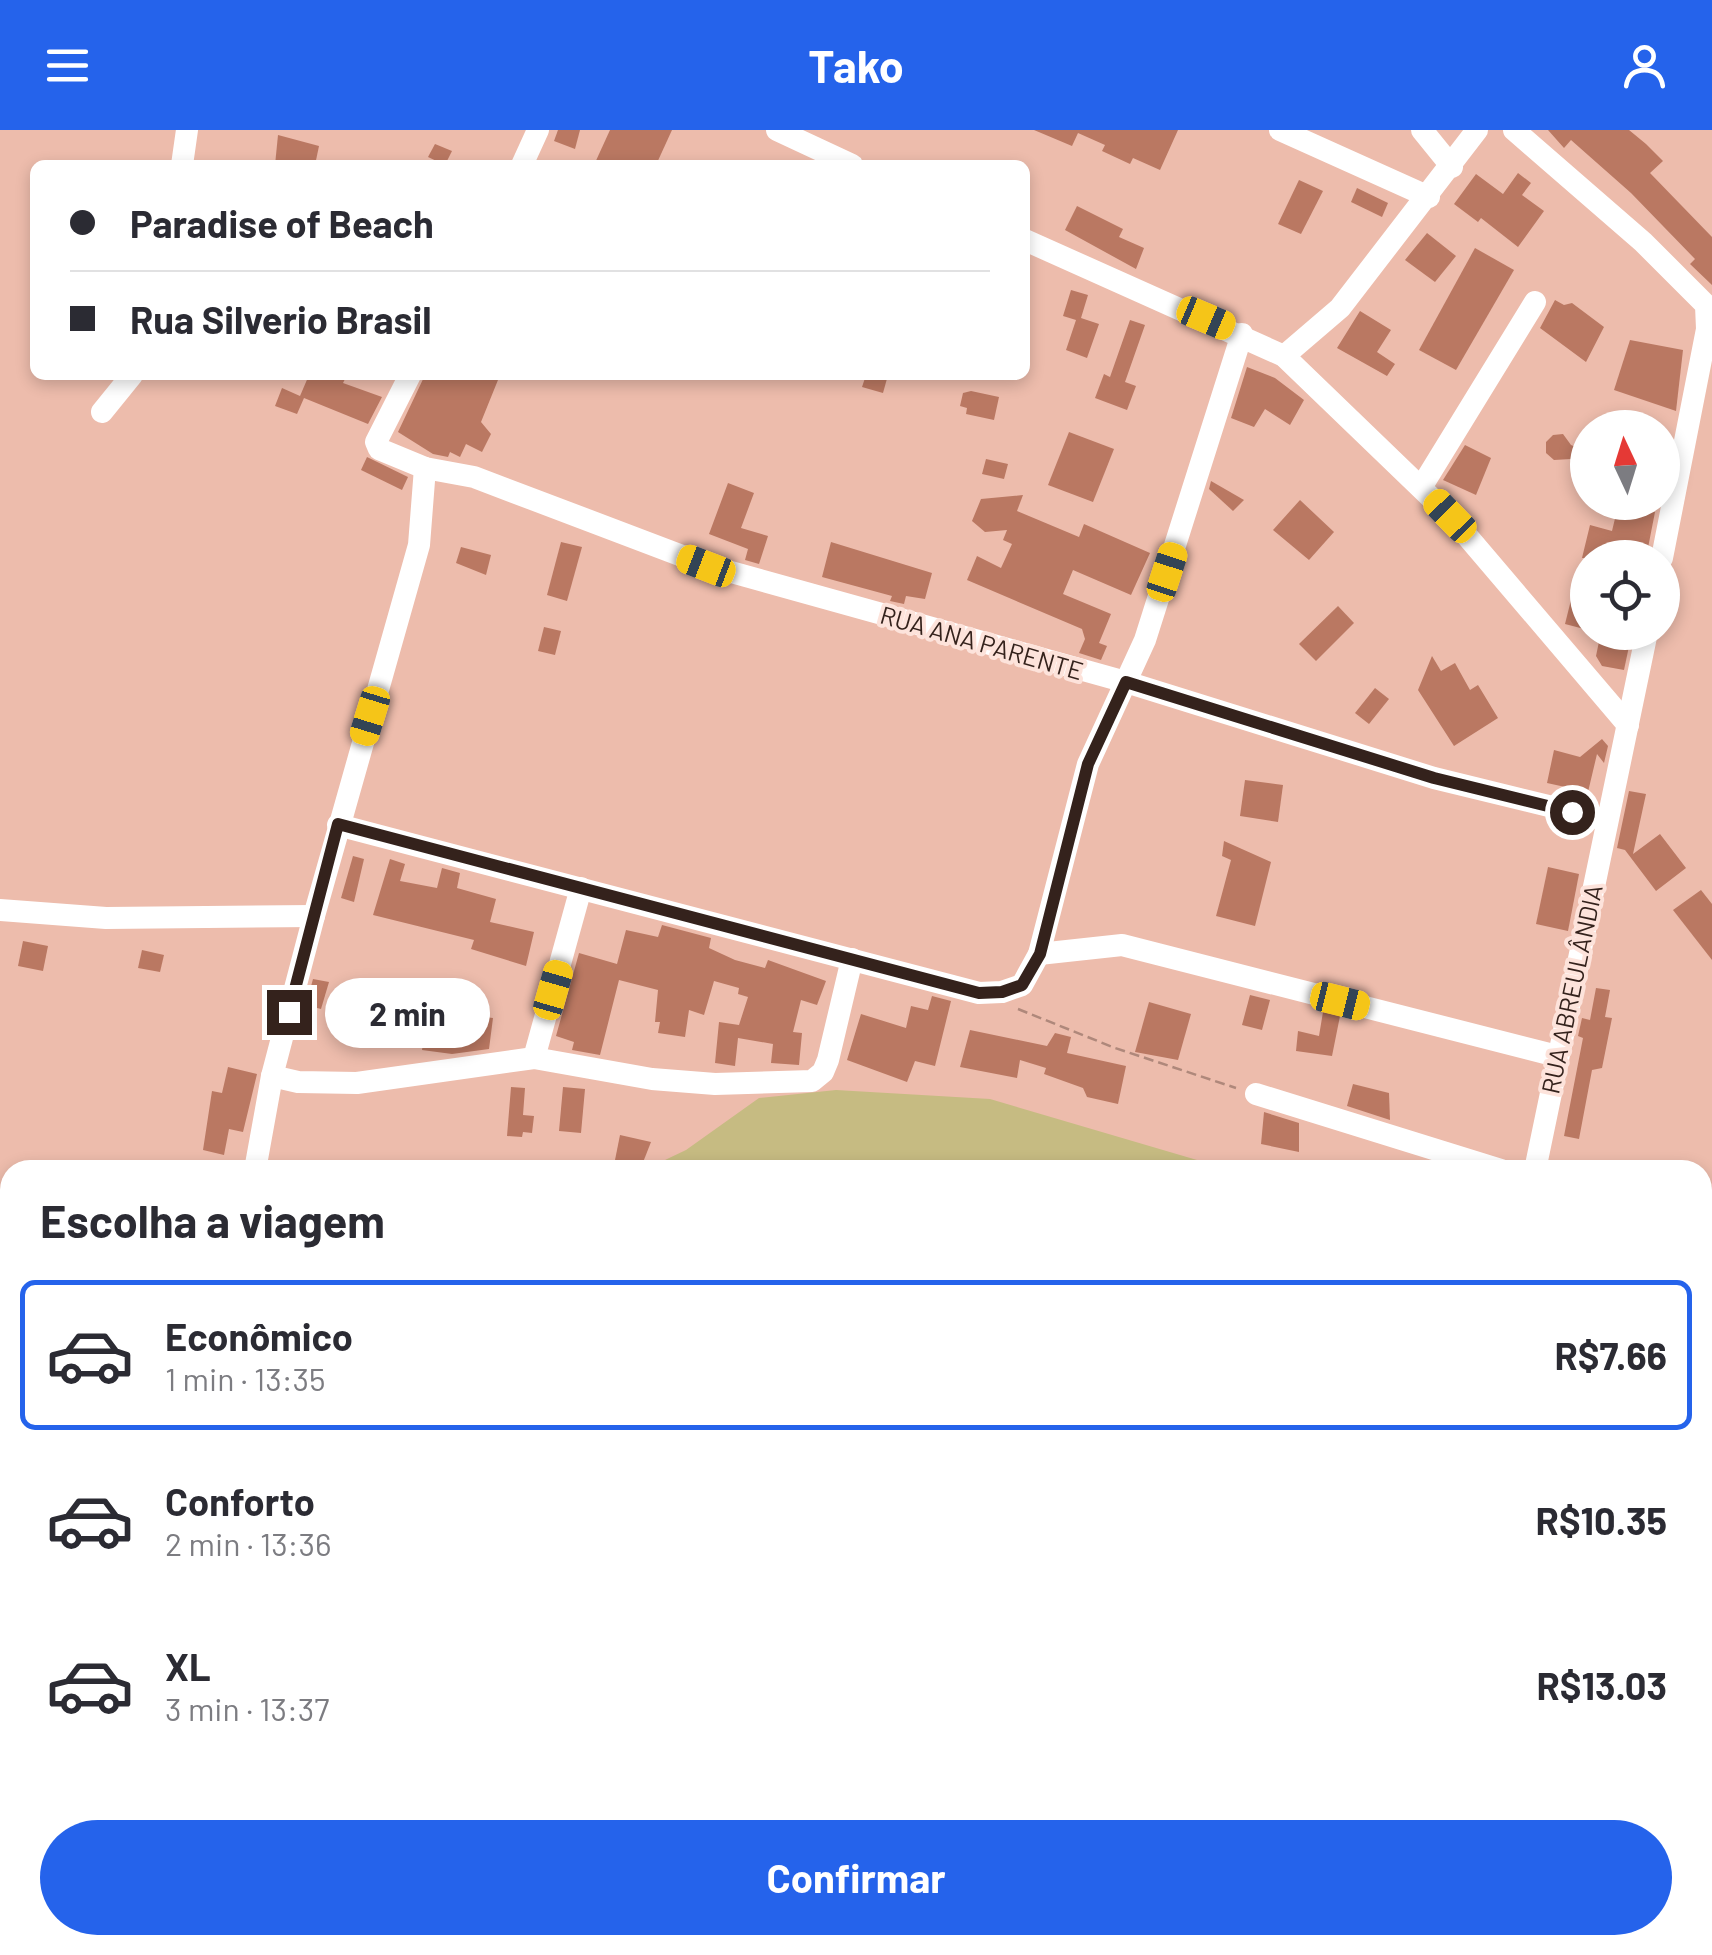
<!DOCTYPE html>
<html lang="pt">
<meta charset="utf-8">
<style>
:root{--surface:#fff;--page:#f2f2f3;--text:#2b2b33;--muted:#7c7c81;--line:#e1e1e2;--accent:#2563eb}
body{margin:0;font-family:Barlow,sans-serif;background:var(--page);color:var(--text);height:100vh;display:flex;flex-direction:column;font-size:38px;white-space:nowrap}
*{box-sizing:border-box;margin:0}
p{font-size:32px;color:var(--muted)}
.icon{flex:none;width:55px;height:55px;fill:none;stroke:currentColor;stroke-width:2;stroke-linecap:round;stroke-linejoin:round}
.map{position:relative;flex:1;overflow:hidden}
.side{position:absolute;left:0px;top:1030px;width:1712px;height:795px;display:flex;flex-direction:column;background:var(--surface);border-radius:30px 30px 0 0;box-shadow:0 5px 15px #0003}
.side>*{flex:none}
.banner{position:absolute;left:30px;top:30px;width:1000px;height:220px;border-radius:15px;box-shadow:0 5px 15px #0003;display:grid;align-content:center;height:220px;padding:0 40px;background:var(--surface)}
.needle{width:65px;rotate:356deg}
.fabs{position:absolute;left:1570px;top:280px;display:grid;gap:20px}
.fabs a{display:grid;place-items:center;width:110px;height:110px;border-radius:50%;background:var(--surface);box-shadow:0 5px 15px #0003;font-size:50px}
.end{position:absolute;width:45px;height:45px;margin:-22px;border:12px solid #34221c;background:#fff;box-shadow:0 0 0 5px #fff}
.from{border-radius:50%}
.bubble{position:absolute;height:70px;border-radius:35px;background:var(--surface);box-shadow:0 5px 15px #0003;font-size:32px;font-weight:700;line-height:70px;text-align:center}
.car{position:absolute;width:30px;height:60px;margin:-30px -15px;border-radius:12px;box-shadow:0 0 8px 2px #0007;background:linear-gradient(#f5c518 24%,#345 0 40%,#f5c518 0 76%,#345 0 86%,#f5c518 0)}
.banner b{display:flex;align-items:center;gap:35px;height:95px;font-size:38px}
.banner b+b{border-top:2px solid var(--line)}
.banner i{width:25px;height:25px;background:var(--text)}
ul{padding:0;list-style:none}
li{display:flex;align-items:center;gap:30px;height:150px;margin:0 20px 15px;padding:0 20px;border:5px solid transparent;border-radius:15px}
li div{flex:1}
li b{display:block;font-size:38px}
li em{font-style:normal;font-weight:700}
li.current{border-color:var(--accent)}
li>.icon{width:90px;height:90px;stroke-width:1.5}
h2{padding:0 40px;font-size:45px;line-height:120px}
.cta{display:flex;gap:20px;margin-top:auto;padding:20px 40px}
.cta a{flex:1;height:115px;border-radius:60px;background:var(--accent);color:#fff;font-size:40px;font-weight:700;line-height:115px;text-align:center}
header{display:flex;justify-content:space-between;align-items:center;height:130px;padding:0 40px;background:var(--accent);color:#fff;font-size:45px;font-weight:700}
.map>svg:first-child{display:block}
.green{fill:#c6bb82}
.water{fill:#9299d6}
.building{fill:#ba7862}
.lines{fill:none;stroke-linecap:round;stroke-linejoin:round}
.path{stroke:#af887b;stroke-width:2.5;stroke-dasharray:10 5;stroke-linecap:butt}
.minor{stroke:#fff;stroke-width:22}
.route{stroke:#34221c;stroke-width:12}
.labels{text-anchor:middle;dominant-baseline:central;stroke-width:8;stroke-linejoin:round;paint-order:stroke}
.street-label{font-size:25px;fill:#34221c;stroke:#fde3db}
</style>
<header><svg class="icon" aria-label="menu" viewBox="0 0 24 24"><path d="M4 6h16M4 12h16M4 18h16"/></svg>Tako<svg class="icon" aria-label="person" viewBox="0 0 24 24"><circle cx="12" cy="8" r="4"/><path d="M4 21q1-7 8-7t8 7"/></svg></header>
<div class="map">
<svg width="1712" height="1825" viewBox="0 0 1712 1825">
<rect width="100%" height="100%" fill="#edbcac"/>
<g class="green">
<polygon points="836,960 990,969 1231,1040 644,1040 686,1020 759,968"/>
<polygon points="0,1202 10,1203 10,1815 188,1815 191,1825 0,1825"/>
<polygon points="1702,1346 1712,1355 1712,1465 1703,1449"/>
<polygon points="207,1815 327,1815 311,1825 209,1825"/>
<polygon points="494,1815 1575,1815 1585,1825 488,1825"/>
</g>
<g class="water">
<polygon points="1703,1449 1712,1465 1712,1825 1585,1825 1575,1815 1702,1815"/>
<polygon points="327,1815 494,1815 488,1825 311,1825"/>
</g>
<g class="building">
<polygon points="558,0 580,0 575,19 554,11"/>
<polygon points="610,0 672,0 656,35 594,35"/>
<polygon points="1034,0 1178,0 1160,40 1133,28 1130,34 1102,21 1105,15 1078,3 1072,16"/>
<polygon points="1548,0 1629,0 1646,14 1663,31 1650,43 1712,107 1712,155 1690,134 1695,129 1631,63 1571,10 1564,18"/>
<polygon points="278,5 319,16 315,35 275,35"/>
<polygon points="435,14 452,21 445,35 428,27"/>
<polygon points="1518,43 1531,53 1522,65 1544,81 1518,117 1481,88 1478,92 1454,74 1476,44 1503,64"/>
<polygon points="1299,50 1323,61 1301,104 1278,94"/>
<polygon points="1357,58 1388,73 1382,87 1351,72"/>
<polygon points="1077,76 1123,99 1119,107 1144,118 1136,139 1065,100"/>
<polygon points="1427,103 1456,126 1435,152 1405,130"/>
<polygon points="1475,118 1514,140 1456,240 1419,220"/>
<polygon points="1071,160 1088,165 1081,188 1099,194 1087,228 1066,220 1076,190 1063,186"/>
<polygon points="1555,170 1564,175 1572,173 1604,197 1586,232 1540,198"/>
<polygon points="1360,181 1391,200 1377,222 1395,234 1387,246 1337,218"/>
<polygon points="1130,190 1145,195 1125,252 1136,256 1127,280 1095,268 1104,244 1110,247"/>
<polygon points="1630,210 1683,220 1676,281 1614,260"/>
<polygon points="1247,237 1275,248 1304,270 1290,295 1265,279 1254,297 1231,288"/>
<polygon points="309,245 347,245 343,253 382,267 368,294 304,268 297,284 275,276 282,258 300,266"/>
<polygon points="425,245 500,245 481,292 491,304 482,322 466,314 460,327 450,322 448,327 433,324 398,302"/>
<polygon points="866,245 888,245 883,263 862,257"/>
<polygon points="971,261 999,267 994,290 966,284 967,278 960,276 963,263"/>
<polygon points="1069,302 1114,319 1093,372 1048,355"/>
<polygon points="1563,304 1571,315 1588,322 1588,328 1554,330 1546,323 1546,312 1553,305"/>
<polygon points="1465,315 1491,328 1476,365 1443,350"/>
<polygon points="367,327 408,347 402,360 361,340"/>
<polygon points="986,329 1008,334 1004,349 982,344"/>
<polygon points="1211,351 1244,370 1233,381 1209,359"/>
<polygon points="728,353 754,363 741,398 768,406 759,434 745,430 748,419 709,404"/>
<polygon points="1023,365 1017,381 1079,407 1084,394 1150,423 1131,465 1073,440 1063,464 1111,484 1099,513 1107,516 1101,530 1079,523 1085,509 1082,499 967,450 977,426 1001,438 1012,414 1003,410 1007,400 985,402 972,391 981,369"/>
<polygon points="1300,370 1334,402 1309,430 1273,400"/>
<polygon points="1619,372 1633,372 1632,376 1655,382 1646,428 1582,428 1590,395 1612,401"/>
<polygon points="561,412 582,417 567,471 547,465"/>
<polygon points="831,412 932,443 925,469 906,466 904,474 890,471 892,466 822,447"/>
<polygon points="461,417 491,425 486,445 456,433"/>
<polygon points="1574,458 1588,462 1588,500 1565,494"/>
<polygon points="1338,476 1354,493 1316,531 1299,514"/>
<polygon points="544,497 561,501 555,525 538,521"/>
<polygon points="1601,502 1632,502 1624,540 1602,536 1596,526"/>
<polygon points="1432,526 1441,541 1455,533 1470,560 1478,555 1498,588 1454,616 1418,560"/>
<polygon points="1375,558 1389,569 1369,594 1355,583"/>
<polygon points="1602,609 1608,616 1604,633 1597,624 1588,662 1547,653 1554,620 1580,627"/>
<polygon points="1245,650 1283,655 1278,692 1240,686"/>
<polygon points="1629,661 1646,664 1633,724 1660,704 1686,738 1656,761 1625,720 1617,718"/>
<polygon points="1224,711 1271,732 1255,796 1216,786 1231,730 1222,726"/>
<polygon points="353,726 364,729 354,772 341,768"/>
<polygon points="390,729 405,734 400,751 437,758 442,738 460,743 457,758 496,769 490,792 534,802 526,836 471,819 474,810 373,785"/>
<polygon points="1548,737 1579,744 1568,801 1536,794"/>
<polygon points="1701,760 1712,774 1712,830 1673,780"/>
<polygon points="662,795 711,808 709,818 735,830 765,838 768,830 826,851 817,875 801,870 793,902 802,903 799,935 771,933 773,914 738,908 735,936 715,933 719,892 739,895 748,867 738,864 739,858 714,851 704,885 689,880 685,907 658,903 660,892 655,892 658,860 619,850 600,925 572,920 574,912 556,906 579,823 617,834 626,800 658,807"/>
<polygon points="23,811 48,816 43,841 18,836"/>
<polygon points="142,820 164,825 160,842 138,838"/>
<polygon points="313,849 329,852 321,879 306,875"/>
<polygon points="1596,858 1610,860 1605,887 1612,888 1602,938 1592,940 1579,1009 1564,1006 1583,908 1578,906 1582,888 1590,890"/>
<polygon points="1250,865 1270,870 1262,900 1242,895"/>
<polygon points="932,866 951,871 935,936 915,931 907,952 847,930 861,884 906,898 911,876 928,880"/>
<polygon points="1149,872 1191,884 1178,930 1135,922"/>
<polygon points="1323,882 1340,886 1332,926 1296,921 1298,901 1319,906"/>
<polygon points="467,885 493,888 489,919 452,924 422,920 427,890 466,897"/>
<polygon points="970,900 1047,916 1055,903 1071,907 1067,923 1126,936 1118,974 1087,967 1083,958 1044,944 1046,938 1020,930 1017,948 960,937"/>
<polygon points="228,937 257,944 243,1002 229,999 224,1025 203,1020 212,961 222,963"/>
<polygon points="1353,954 1389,963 1390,990 1347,976"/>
<polygon points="511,957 525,958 523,985 534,986 532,1003 523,1002 522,1007 507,1006"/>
<polygon points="563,957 585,959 581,1003 559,1001"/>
<polygon points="1264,982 1299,993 1299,1022 1261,1014"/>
<polygon points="620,1005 651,1012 640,1040 613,1040"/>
</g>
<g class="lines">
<polyline class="path" points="1018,879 1115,918 1236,958"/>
<g class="minor">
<polyline points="777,0 852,35"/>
<polyline points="1280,0 1429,67"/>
<polyline points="1422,0 1452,37"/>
<polyline points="1514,0 1643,112 1706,175 1707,199 1662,428"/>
<polyline points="182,35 187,0"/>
<polyline points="522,35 538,0"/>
<polyline points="1025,110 1284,226 1450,386 1628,595"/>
<polyline points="1284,226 1340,178 1477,0"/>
<polyline points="410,245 376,312 379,319 425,338 474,347 706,435 1126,552 1434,648 1606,690"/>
<polyline points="102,282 132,245"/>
<polyline points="1422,356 1535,172"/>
<polyline points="338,695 979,863 1002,862 1022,855 1039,824 1088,634 1145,510 1242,204"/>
<polyline points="0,780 106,788 314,786"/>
<polyline points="1039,824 1122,815 1557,926"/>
<polyline points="534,928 581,758"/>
<polyline points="272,946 298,952 357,953 534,928 652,949 715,954 812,951 823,942 828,930 852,829"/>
<polyline points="1256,964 1501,1040"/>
<polyline points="255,1040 272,946 314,786 419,415 425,338"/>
<polyline points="1535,1040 1647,502"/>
</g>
</g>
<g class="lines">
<polyline class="route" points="289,882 338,694 979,863 1002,862 1022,855 1040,824 1088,634 1126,552 1434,648 1572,682"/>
</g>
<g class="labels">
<g class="street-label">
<text transform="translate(982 512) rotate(16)">RUA ANA PARENTE</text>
<text transform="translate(1571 859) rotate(-78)">RUA ABREULÂNDIA</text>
</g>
</g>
</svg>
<div class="fabs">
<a><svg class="needle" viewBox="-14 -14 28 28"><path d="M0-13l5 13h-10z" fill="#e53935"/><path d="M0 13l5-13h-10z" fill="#7c7c81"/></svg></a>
<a><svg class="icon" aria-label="locate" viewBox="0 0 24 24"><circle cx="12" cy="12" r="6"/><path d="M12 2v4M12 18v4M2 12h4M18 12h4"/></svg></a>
</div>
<i class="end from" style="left:1572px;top:682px"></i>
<i class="end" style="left:289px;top:882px"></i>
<div class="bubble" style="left:325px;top:848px;width:165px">2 min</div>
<i class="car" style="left:1206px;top:188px;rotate:113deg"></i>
<i class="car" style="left:1450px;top:386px;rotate:316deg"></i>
<i class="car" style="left:706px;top:436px;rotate:291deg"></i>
<i class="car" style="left:1167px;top:442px;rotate:18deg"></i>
<i class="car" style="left:370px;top:586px;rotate:197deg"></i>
<i class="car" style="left:553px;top:860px;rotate:16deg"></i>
<i class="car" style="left:1340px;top:871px;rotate:104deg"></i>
<div class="banner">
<b><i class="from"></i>Paradise of Beach</b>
<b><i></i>Rua Silverio Brasil</b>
</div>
<section class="side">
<h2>Escolha a viagem</h2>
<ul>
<li class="current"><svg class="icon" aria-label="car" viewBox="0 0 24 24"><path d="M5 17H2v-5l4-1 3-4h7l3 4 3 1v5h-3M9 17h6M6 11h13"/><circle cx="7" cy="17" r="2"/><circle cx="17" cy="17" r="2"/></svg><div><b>Econômico</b><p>1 min · 13:35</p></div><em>R$7.66</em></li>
<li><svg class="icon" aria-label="car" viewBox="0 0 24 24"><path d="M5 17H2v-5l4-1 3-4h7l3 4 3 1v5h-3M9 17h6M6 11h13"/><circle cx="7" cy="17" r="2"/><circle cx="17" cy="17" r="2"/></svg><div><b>Conforto</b><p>2 min · 13:36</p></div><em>R$10.35</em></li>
<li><svg class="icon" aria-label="car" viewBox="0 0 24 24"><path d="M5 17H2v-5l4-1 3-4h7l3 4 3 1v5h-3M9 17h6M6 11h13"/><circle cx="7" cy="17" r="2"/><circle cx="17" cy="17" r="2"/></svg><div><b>XL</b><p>3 min · 13:37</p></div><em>R$13.03</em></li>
</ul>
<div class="cta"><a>Confirmar</a></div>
</section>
</div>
